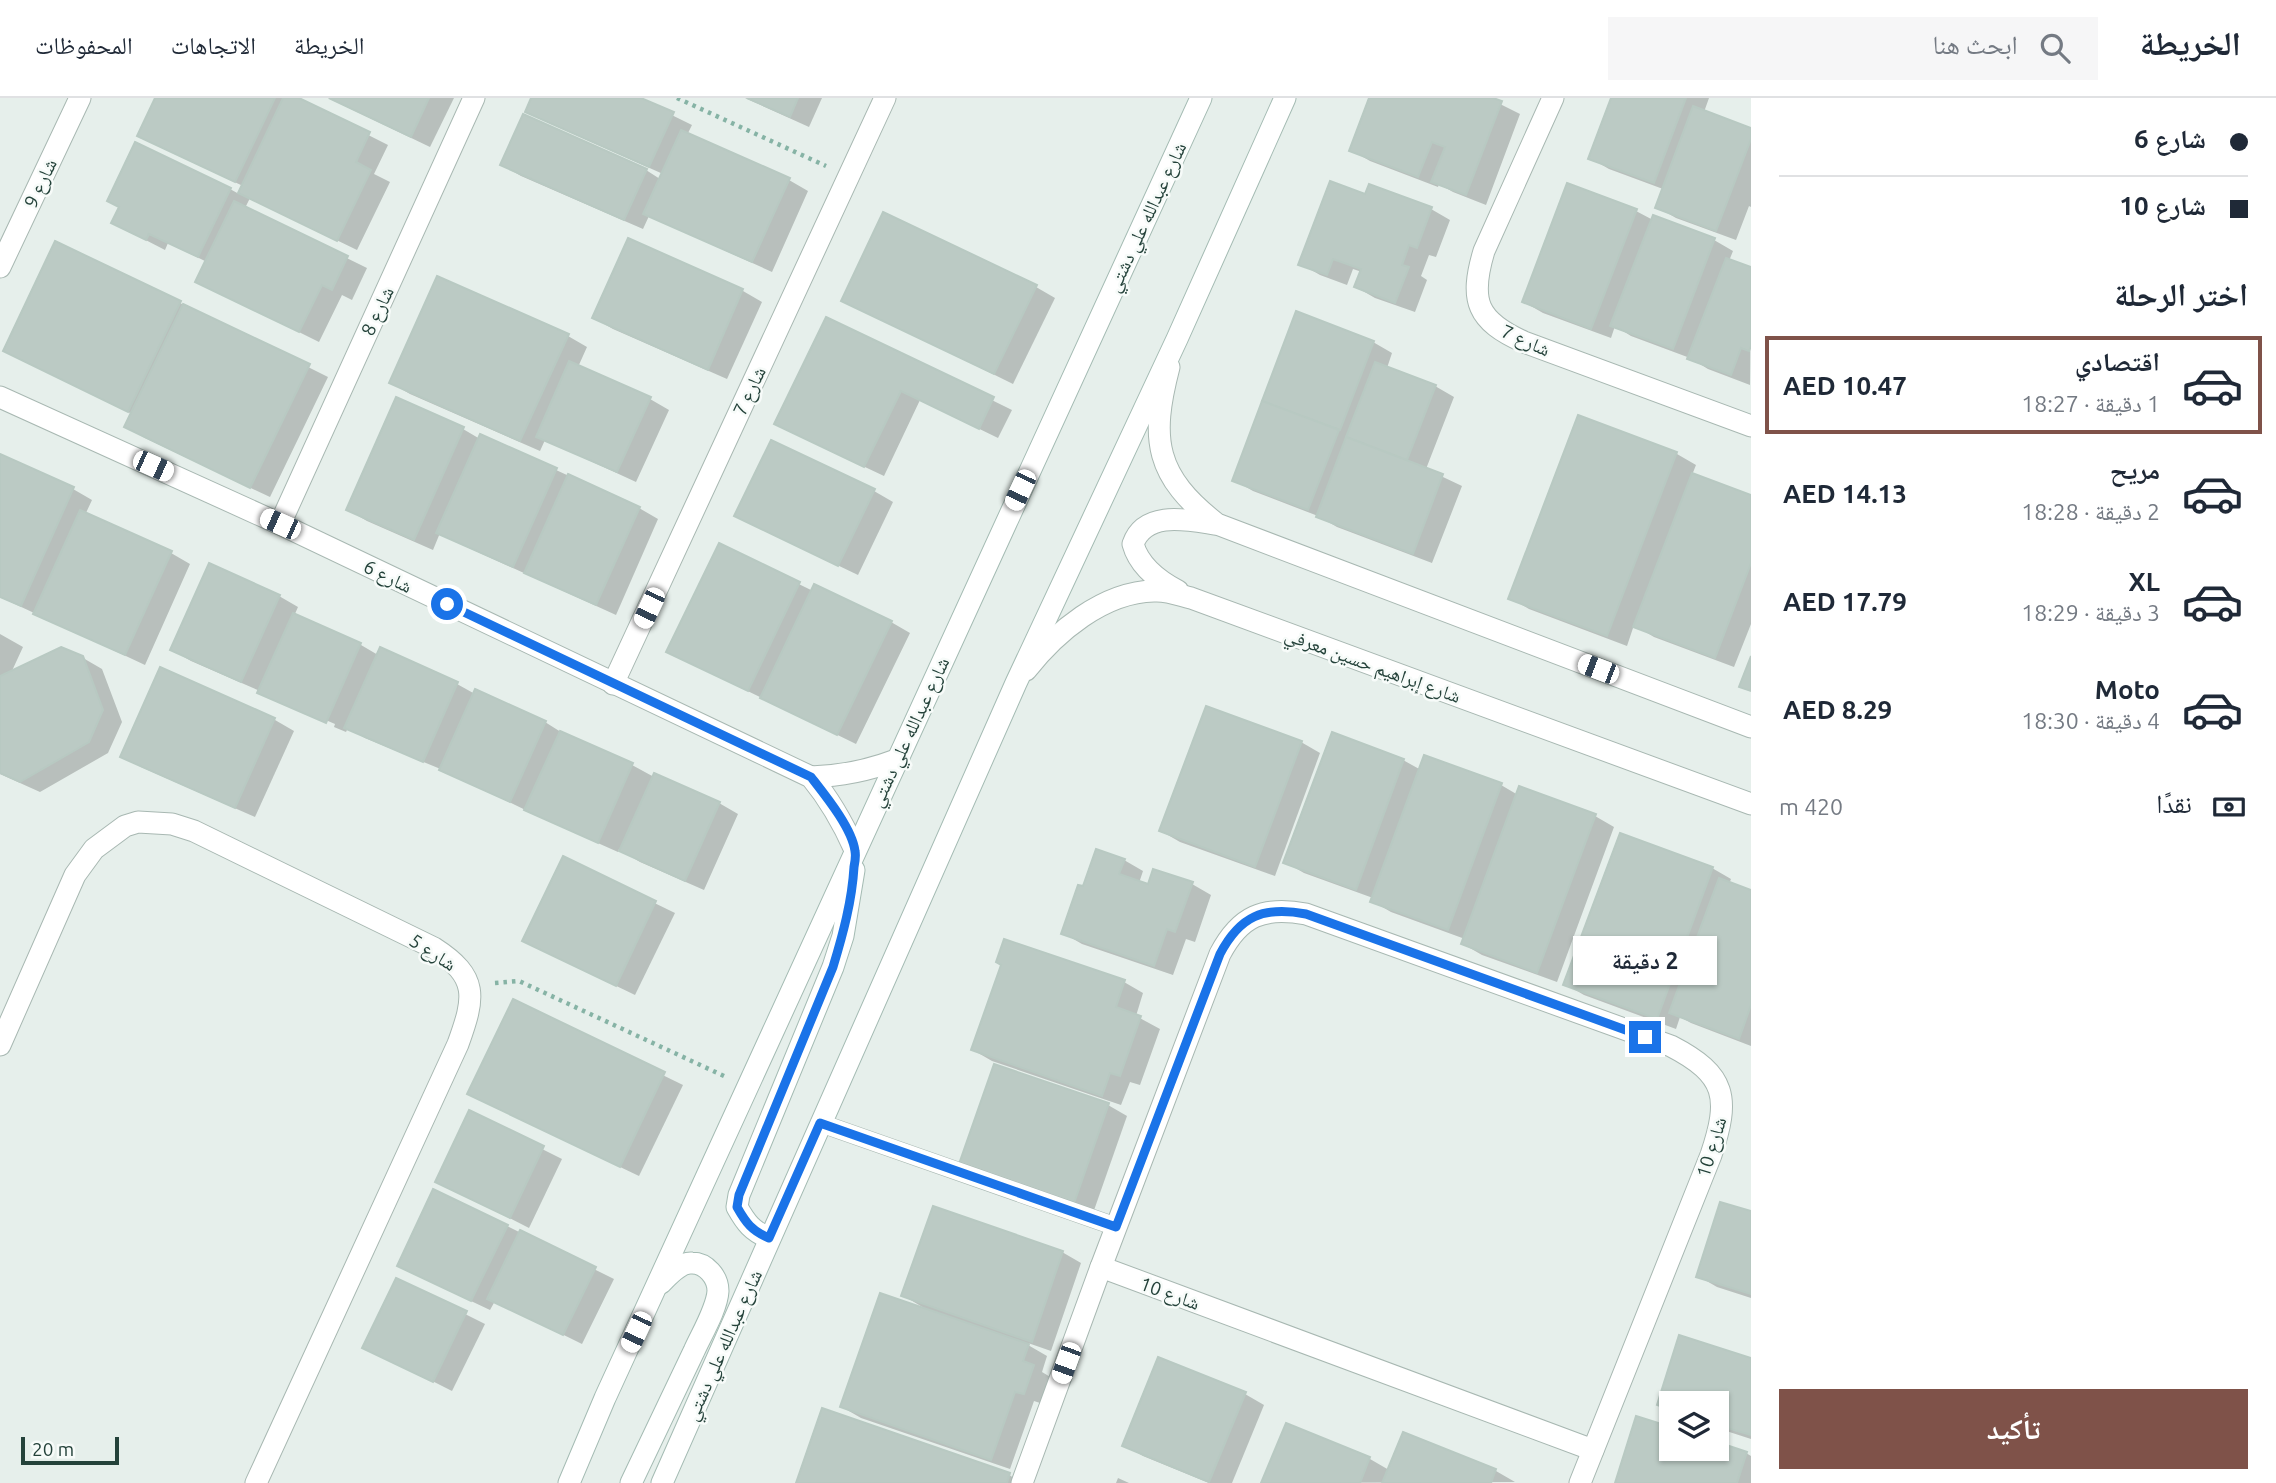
<!DOCTYPE html>
<html lang="ar">
<meta charset="utf-8">
<style>
:root{--surface:#fff;--page:#f6f6f7;--text:#1f2937;--muted:#747a83;--line:#e0e1e3;--accent:#7f5249}
body{margin:0;font-family:Ubuntu,"Noto Naskh Arabic",sans-serif;background:var(--page);color:var(--text);direction:rtl;height:100vh;display:flex;flex-direction:column;font-size:26px;white-space:nowrap}
*{box-sizing:border-box;margin:0}
p{font-size:23px;color:var(--muted)}
.icon{flex:none;width:38px;height:38px;fill:none;stroke:currentColor;stroke-width:2;stroke-linecap:round;stroke-linejoin:round}
.map{position:relative;flex:1;overflow:hidden;direction:ltr}
.side{display:flex;flex-direction:column;background:var(--surface);width:525px}
.side>*{flex:none}
.top-card{display:grid;align-content:center;height:154px;padding:0 28px;background:var(--surface)}
.controls{position:absolute;left:1659px;top:1293px;display:grid;gap:14px}
.controls a{display:grid;place-items:center;width:70px;height:70px;border-radius:0px;background:var(--surface);box-shadow:0 2px 5px #0004;font-size:35px}
.scale{position:absolute;left:21px;bottom:18px;width:98px;box-sizing:border-box;padding-left:7px;border:4px solid #24423a;border-top:0;font-size:19px;line-height:24px;white-space:nowrap;color:#24423a;-webkit-text-stroke:5px #f7fbf9;paint-order:stroke}
.end{position:absolute;width:32px;height:32px;margin:-16px;border:9px solid #1a73e8;background:#fff;box-shadow:0 0 0 4px #fff}
.from{border-radius:50%}
.bubble{position:absolute;height:49px;border-radius:0px;background:var(--surface);box-shadow:0 2px 5px #0004;font-size:23px;font-weight:700;line-height:49px;text-align:center;direction:rtl}
.car{position:absolute;width:21px;height:42px;margin:-21px -10px;border-radius:9px;box-shadow:0 0 5px 2px #0007;background:linear-gradient(#fff 24%,#345 0 40%,#fff 0 76%,#345 0 86%,#fff 0)}
.top-card b{display:flex;align-items:center;gap:24px;height:66px;font-size:26px}
.top-card b+b{border-top:2px solid var(--line)}
.top-card i{width:18px;height:18px;background:var(--text)}
ul{padding:0;list-style:none}
li{display:flex;align-items:center;gap:21px;height:98px;margin:0 14px 10px;padding:0 14px;border:4px solid transparent;border-radius:0px}
li div{flex:1}
li b{display:block;font-size:26px}
li em{font-style:normal;font-weight:700}
li.current{border-color:var(--accent)}
li>.icon{width:63px;height:63px;stroke-width:1.5}
h2{padding:0 28px;font-size:32px;line-height:84px}
.pay{display:flex;align-items:center;gap:18px;height:77px;padding:0 28px;font-size:26px}
.pay p{margin-inline-start:auto}
.primary-button{display:flex;gap:14px;margin-top:auto;padding:14px 28px}
.primary-button a{flex:1;height:80px;border-radius:0px;background:var(--accent);color:#fff;font-size:28px;font-weight:700;line-height:80px;text-align:center}
header{display:flex;align-items:center;gap:42px;box-sizing:border-box;height:98px;padding:0 35px;background:var(--surface);border-bottom:2px solid var(--line)}
header strong{font-size:33px}
nav{display:flex;gap:38px;margin-inline-start:auto;font-size:24px}
.search{width:490px;height:63px;background:var(--page);display:flex;align-items:center;gap:18px;box-sizing:border-box;padding:0 24px;border-radius:0px;color:var(--muted);font-size:26px}
main{display:flex;flex:1;min-height:0}
.map>svg:first-child{display:block}
.shadow{fill:#0003}
.building{fill:#bbcac4;stroke:#b8c9c2;stroke-width:2}
.lines{fill:none;stroke-linecap:round;stroke-linejoin:round}
.service-casing{stroke:#a8b8b2;stroke-width:19}
.minor-casing{stroke:#a8b8b2;stroke-width:23}
.tertiary-casing{stroke:#a8b8b2;stroke-width:23}
.secondary-casing{stroke:#a4bbb3;stroke-width:23}
.path{stroke:#86b3a5;stroke-width:4.5;stroke-dasharray:3.5 5;stroke-linecap:butt}
.service{stroke:#fff;stroke-width:18}
.minor{stroke:#fff;stroke-width:21}
.tertiary{stroke:#fff;stroke-width:21}
.secondary{stroke:#fff;stroke-width:21}
.route{stroke:#1a73e8;stroke-width:9}
.labels{text-anchor:middle;dominant-baseline:central;stroke-width:5;stroke-linejoin:round;paint-order:stroke}
.street-label{font-size:19px;fill:#24423a;stroke:#f7fbf9}
</style>
<header>
<strong>الخريطة</strong>
<div class="search"><svg class="icon" aria-label="search" viewBox="0 0 24 24"><circle cx="10" cy="10" r="6"/><path d="M15 15l6 6"/></svg>ابحث هنا</div>
<nav><a>الخريطة</a><a>الاتجاهات</a><a>المحفوظات</a></nav>
</header>
<main>
<section class="side">
<div class="top-card">
<b><i class="from"></i>شارع 6</b>
<b><i></i>شارع 10</b>
</div>
<h2>اختر الرحلة</h2>
<ul>
<li class="current"><svg class="icon" aria-label="car" viewBox="0 0 24 24"><path d="M5 17H2v-5l4-1 3-4h7l3 4 3 1v5h-3M9 17h6M6 11h13"/><circle cx="7" cy="17" r="2"/><circle cx="17" cy="17" r="2"/></svg><div><b>اقتصادي</b><p>1 دقيقة · 18:27</p></div><em>AED 10.47</em></li>
<li><svg class="icon" aria-label="car" viewBox="0 0 24 24"><path d="M5 17H2v-5l4-1 3-4h7l3 4 3 1v5h-3M9 17h6M6 11h13"/><circle cx="7" cy="17" r="2"/><circle cx="17" cy="17" r="2"/></svg><div><b>مريح</b><p>2 دقيقة · 18:28</p></div><em>AED 14.13</em></li>
<li><svg class="icon" aria-label="car" viewBox="0 0 24 24"><path d="M5 17H2v-5l4-1 3-4h7l3 4 3 1v5h-3M9 17h6M6 11h13"/><circle cx="7" cy="17" r="2"/><circle cx="17" cy="17" r="2"/></svg><div><b>XL</b><p>3 دقيقة · 18:29</p></div><em>AED 17.79</em></li>
<li><svg class="icon" aria-label="car" viewBox="0 0 24 24"><path d="M5 17H2v-5l4-1 3-4h7l3 4 3 1v5h-3M9 17h6M6 11h13"/><circle cx="7" cy="17" r="2"/><circle cx="17" cy="17" r="2"/></svg><div><b>Moto</b><p>4 دقيقة · 18:30</p></div><em>AED 8.29</em></li>
</ul>
<div class="pay"><svg class="icon" aria-label="cash" viewBox="0 0 24 24"><path d="M3 7h18v10H3z"/><circle cx="12" cy="12" r="2"/></svg>نقدًا<p>420 m</p></div>
<div class="primary-button"><a>تأكيد</a></div>
</section>
<div class="map">
<svg width="1751" height="1385" viewBox="0 0 1751 1385">
<rect width="100%" height="100%" fill="#e6efeb"/>
<g class="shadow">
<polygon points="157,0 295,0 388,47 374,76 390,84 357,152 250,100 245,110 367,170 352,202 342,197 319,244 198,184 207,164 168,145 165,152 132,135 230,91 239,96 243,88 158,48"/>
<polygon points="328,0 454,0 430,49"/>
<polygon points="533,0 637,0 692,27 687,37 789,82 808,93 772,174 649,118 643,131 521,78 502,67 646,72 660,81 663,76 547,24 528,13"/>
<polygon points="745,0 822,0 809,29"/>
<polygon points="1371,0 1488,0 1520,16 1486,107 1453,94 1439,86 1438,89 1370,63 1351,52"/>
<polygon points="1613,0 1709,0 1704,14 1751,31 1751,109 1749,108 1736,142 1676,120 1657,109 1663,91 1609,71 1590,60"/>
<polygon points="1366,99 1431,111 1450,122 1436,159 1429,157 1421,178 1427,182 1415,214 1375,200 1356,189 1362,174 1353,171 1347,187 1320,177 1301,166"/>
<polygon points="1636,113 1653,122 1714,142 1733,153 1729,163 1751,171 1750,287 1708,271 1690,260 1631,238 1615,228 1611,240 1543,215 1524,204"/>
<polygon points="629,142 743,193 762,204 727,281 613,231 594,220"/>
<polygon points="1036,189 1055,200 1013,286 843,202"/>
<polygon points="180,205 328,279 270,399 145,340 126,329 132,316 5,253"/>
<polygon points="1297,215 1373,244 1392,255 1387,270 1435,288 1454,299 1426,371 1462,388 1432,465 1337,429 1318,418 1253,393 1234,382"/>
<polygon points="827,221 1012,312 998,340 920,302 884,378 795,336"/>
<polygon points="568,238 587,249 578,269 650,301 669,312 636,384 545,342 540,353 410,296 391,285"/>
<polygon points="397,302 463,331 480,341 481,339 556,372 639,410 658,421 616,517 458,445 440,435 433,452 367,423 348,412"/>
<polygon points="1579,319 1677,356 1696,367 1692,377 1751,399 1751,526 1734,569 1654,539 1634,527 1627,548 1529,511 1510,500"/>
<polygon points="0,358 73,391 92,402 85,417 171,455 190,466 145,567 0,499"/>
<polygon points="874,393 893,404 858,477 756,428"/>
<polygon points="719,447 813,493 891,524 910,535 856,646 688,564"/>
<polygon points="279,498 298,509 294,518 361,547 378,557 381,552 457,586 475,596 545,624 564,636 632,667 654,679 719,705 738,716 704,792 640,764 619,751 618,754 546,722 443,672 365,640 348,630 346,634 334,629 335,626 277,601 277,604 260,593 191,563 172,552"/>
<polygon points="0,536 23,549 11,575 83,560 102,571 122,624 108,655 40,694 0,676"/>
<polygon points="161,572 275,622 294,633 255,719 141,669 122,658"/>
<polygon points="1301,644 1320,655 1275,778 1180,744 1161,733"/>
<polygon points="1403,662 1421,672 1501,687 1518,697 1520,691 1595,718 1614,729 1557,884 1482,857 1463,846 1465,841 1391,814 1372,803 1373,800 1304,775 1285,764"/>
<polygon points="564,761 675,815 635,897 544,853"/>
<polygon points="1124,762 1143,773 1139,785 1149,788 1154,773 1192,786 1211,797 1195,844 1186,841 1173,877 1082,846 1063,835 1084,791"/>
<polygon points="1712,770 1731,781 1729,786 1751,794 1751,948 1691,925 1680,919 1676,931 1584,897 1565,886"/>
<polygon points="1003,867 1124,884 1143,895 1136,918 1160,931 1140,987 1130,984 1121,1007 992,963 973,952"/>
<polygon points="513,904 683,987 639,1078 488,1006"/>
<polygon points="1108,1007 1127,1018 1092,1118 979,1079"/>
<polygon points="470,1015 562,1061 529,1130 437,1083"/>
<polygon points="1722,1106 1751,1115 1751,1200 1717,1189 1698,1178"/>
<polygon points="507,1128 614,1181 582,1246 495,1203 490,1212 418,1178"/>
<polygon points="1062,1154 1081,1165 1051,1253 1028,1245 1028,1247 1047,1258 1042,1274 1052,1280 1043,1306 1034,1303 1010,1371 861,1320 842,1309 924,1211 924,1210 904,1198"/>
<polygon points="397,1182 485,1226 452,1293 365,1249"/>
<polygon points="1681,1239 1751,1262 1751,1341 1717,1330 1717,1306 1671,1306 1671,1314 1659,1307"/>
<polygon points="1245,1296 1264,1307 1232,1385 1209,1385 1143,1358 1124,1347"/>
<polygon points="823,1312 1009,1377 1023,1385 798,1385"/>
<polygon points="1637,1320 1671,1331 1671,1351 1717,1351 1717,1346 1746,1355 1751,1358 1751,1385 1618,1385"/>
<polygon points="1287,1328 1370,1361 1389,1372 1404,1336 1496,1373 1515,1384 1263,1385"/>
<polygon points="1118,1380 1129,1385 1116,1385"/>
</g>
<g class="building">
<polygon points="155,0 275,0 235,84 137,38"/>
<polygon points="283,0 299,0 370,34 356,64 371,72 337,143 238,95"/>
<polygon points="329,0 429,0 411,39"/>
<polygon points="531,0 641,0 674,14 649,69 525,14"/>
<polygon points="747,0 798,0 790,19"/>
<polygon points="1369,0 1493,0 1502,3 1466,97 1431,84 1445,49 1432,44 1418,79 1349,53"/>
<polygon points="1611,0 1686,0 1654,85 1588,61"/>
<polygon points="1693,8 1751,30 1751,41 1716,133 1655,110"/>
<polygon points="523,16 647,71 624,122 500,67"/>
<polygon points="681,32 790,80 752,164 643,116"/>
<polygon points="135,44 231,90 198,159 149,136 146,142 111,125 119,109 107,103"/>
<polygon points="1330,83 1365,96 1369,86 1432,109 1417,150 1409,147 1402,167 1409,169 1395,205 1354,189 1361,171 1333,161 1327,177 1298,167"/>
<polygon points="1567,85 1637,111 1591,231 1522,204"/>
<polygon points="234,103 348,158 332,192 322,187 299,234 195,184"/>
<polygon points="883,114 1037,187 994,276 841,203"/>
<polygon points="1653,117 1715,140 1673,251 1610,228"/>
<polygon points="628,140 743,191 708,272 592,220"/>
<polygon points="55,143 181,203 128,314 3,253"/>
<polygon points="1726,160 1751,169 1751,248 1749,253 1741,250 1731,277 1687,261"/>
<polygon points="437,178 569,236 520,343 389,285"/>
<polygon points="183,206 310,266 250,390 124,329"/>
<polygon points="1296,213 1374,243 1340,332 1262,303"/>
<polygon points="826,219 994,299 979,331 901,293 864,369 774,326"/>
<polygon points="569,263 651,299 617,374 536,339"/>
<polygon points="1375,264 1436,287 1407,362 1346,339"/>
<polygon points="396,299 464,329 414,442 346,412"/>
<polygon points="1262,303 1339,332 1308,412 1232,383"/>
<polygon points="1578,317 1677,354 1607,538 1508,501"/>
<polygon points="480,336 557,370 513,469 436,435"/>
<polygon points="1346,339 1443,376 1413,456 1316,419"/>
<polygon points="771,342 875,391 838,468 734,418"/>
<polygon points="0,356 74,389 21,508 0,499"/>
<polygon points="1692,375 1751,397 1751,465 1715,560 1633,529"/>
<polygon points="568,376 640,409 596,507 524,475"/>
<polygon points="80,412 172,453 125,557 33,516"/>
<polygon points="719,445 800,484 748,593 666,554"/>
<polygon points="209,465 280,497 241,584 170,552"/>
<polygon points="814,486 892,523 837,637 760,600"/>
<polygon points="293,515 361,545 326,625 257,595"/>
<polygon points="61,549 83,558 103,612 89,644 20,684 0,675 0,578"/>
<polygon points="380,549 458,584 423,664 344,630"/>
<polygon points="1751,558 1751,593 1739,589"/>
<polygon points="160,569 275,620 235,710 120,659"/>
<polygon points="475,591 546,623 510,704 439,672"/>
<polygon points="1206,608 1302,643 1255,769 1159,733"/>
<polygon points="560,633 633,665 598,745 524,712"/>
<polygon points="1332,634 1404,661 1356,792 1283,765"/>
<polygon points="1424,657 1502,685 1448,832 1370,804"/>
<polygon points="654,675 720,704 685,783 619,753"/>
<polygon points="1519,688 1596,716 1537,875 1461,846"/>
<polygon points="1620,735 1713,769 1657,921 1563,887"/>
<polygon points="1096,751 1125,761 1119,776 1148,786 1153,771 1193,784 1175,834 1167,831 1154,868 1061,836 1078,787 1083,788"/>
<polygon points="563,758 656,803 616,888 522,843"/>
<polygon points="1719,780 1751,792 1751,907 1739,941 1669,915"/>
<polygon points="1004,841 1125,882 1116,909 1141,918 1120,978 1110,975 1102,998 971,952 1001,867 996,864"/>
<polygon points="513,901 665,974 620,1069 467,996"/>
<polygon points="994,966 1109,1005 1073,1108 958,1069"/>
<polygon points="469,1012 544,1048 510,1120 435,1084"/>
<polygon points="433,1091 508,1127 471,1203 397,1168"/>
<polygon points="1720,1104 1751,1113 1751,1196 1696,1179"/>
<polygon points="933,1108 1063,1153 1032,1244 901,1198"/>
<polygon points="520,1132 596,1169 563,1237 487,1201"/>
<polygon points="396,1180 467,1213 433,1284 362,1250"/>
<polygon points="880,1195 1029,1246 1023,1263 1034,1267 1024,1296 1015,1294 991,1362 840,1309"/>
<polygon points="1679,1237 1751,1260 1751,1337 1717,1327 1717,1306 1671,1306 1671,1312 1657,1307"/>
<polygon points="1158,1259 1246,1294 1209,1384 1122,1348"/>
<polygon points="822,1310 1010,1375 1007,1385 796,1385"/>
<polygon points="1636,1318 1671,1329 1671,1351 1717,1351 1717,1344 1747,1354 1737,1385 1615,1385"/>
<polygon points="1286,1325 1370,1359 1360,1385 1261,1385"/>
<polygon points="1403,1334 1496,1371 1491,1385 1382,1385"/>
</g>
<g class="lines">
<g class="service-casing">
<polyline id="service" points="820,1025 1117,1129"/>
</g>
<g class="minor-casing">
<g id="minor">
<path d="M1553,0L1484,153C1469,203 1477,223 1524,244L1751,328"/>
<polyline points="0,169 80,0"/>
<path d="M0,299L280,426L811,679C830,702 843,725 855,752"/>
<polyline points="280,426 474,0"/>
<polyline points="613,586 885,0"/>
<path d="M811,679C842,678 867,673 896,662"/>
<path d="M0,947L75,777L94,751L125,728L138,724L172,726L194,733L434,850C479,879 475,899 458,946L256,1385"/>
<polyline points="1101,1169 1593,1352"/>
<path d="M1022,1385L1101,1169L1220,856C1240,818 1263,808 1306,816L1671,948C1727,977 1730,1000 1711,1057L1580,1385"/>
</g>
</g>
<g class="tertiary-casing">
<g id="tertiary">
<path d="M1169,269C1150,342 1155,378 1217,426L1751,629"/>
<path d="M1178,493C1159,483 1139,468 1133,446C1145,412 1188,422 1215,426"/>
<path d="M1026,572C1056,534 1103,494 1154,493C1167,492 1179,497 1191,500L1751,706"/>
</g>
</g>
<g class="secondary-casing">
<g id="secondary">
<path d="M769,1140C752,1133 746,1125 737,1109L739,1097L833,869L843,838L854,772"/>
<polyline points="569,1385 605,1300 1201,0"/>
<path d="M631,1385C652,1341 673,1297 694,1253C701,1237 717,1211 718,1193C718,1179 706,1165 692,1165C680,1164 669,1177 661,1185"/>
<polyline points="662,1385 1016,585 1177,241 1285,0"/>
</g>
</g>
<g class="path">
<polyline points="677,0 826,68"/>
<polyline points="495,885 519,883 724,978"/>
</g>
<use href="#service" class="service"/>
<use href="#minor" class="minor"/>
<use href="#tertiary" class="tertiary"/>
<use href="#secondary" class="secondary"/>
</g>
<g class="lines">
<path class="route" d="M447,506L811,679C825,697 852,730 855,753C856,758 855,764 854,769C852,803 843,836 833,869L739,1097L737,1109C746,1125 752,1133 769,1140L820,1025L1116,1129L1220,856C1240,818 1263,808 1306,816L1645,939"/>
</g>
<g class="labels">
<g class="street-label">
<text transform="translate(40 85) rotate(-65)">شارع 9</text>
<text transform="translate(1146 119) rotate(-65)">شارع عبدالله علي دشتي</text>
<text transform="translate(377 213) rotate(-65)">شارع 8</text>
<text transform="translate(1526 242) rotate(24)">شارع 7</text>
<text transform="translate(749 293) rotate(-65)">شارع 7</text>
<text transform="translate(388 478) rotate(26)">شارع 6</text>
<text transform="translate(1373 567) rotate(20)">شارع إبراهيم حسين معرفي</text>
<text transform="translate(909 634) rotate(-65)">شارع عبدالله علي دشتي</text>
<text transform="translate(433 854) rotate(33)">شارع 5</text>
<text transform="translate(1711 1049) rotate(-73)">شارع 10</text>
<text transform="translate(1170 1195) rotate(20)">شارع 10</text>
<text transform="translate(723 1247) rotate(-66)">شارع عبدالله علي دشتي</text>
</g>
</g>
</svg>
<div class="controls">
<a><svg class="icon" aria-label="layers" viewBox="0 0 24 24"><path d="M12 4l9 5-9 5-9-5zM3 14l9 5 9-5"/></svg></a>
</div>
<div class="scale">20 m</div>
<i class="end from" style="left:447px;top:506px"></i>
<i class="end" style="left:1645px;top:939px"></i>
<div class="bubble" style="left:1573px;top:838px;width:144px">2 دقيقة</div>
<i class="car" style="left:153px;top:368px;rotate:114deg"></i>
<i class="car" style="left:1020px;top:392px;rotate:205deg"></i>
<i class="car" style="left:280px;top:426px;rotate:294deg"></i>
<i class="car" style="left:649px;top:510px;rotate:205deg"></i>
<i class="car" style="left:1598px;top:571px;rotate:291deg"></i>
<i class="car" style="left:636px;top:1234px;rotate:205deg"></i>
<i class="car" style="left:1066px;top:1265px;rotate:200deg"></i>
</div>
</main>
